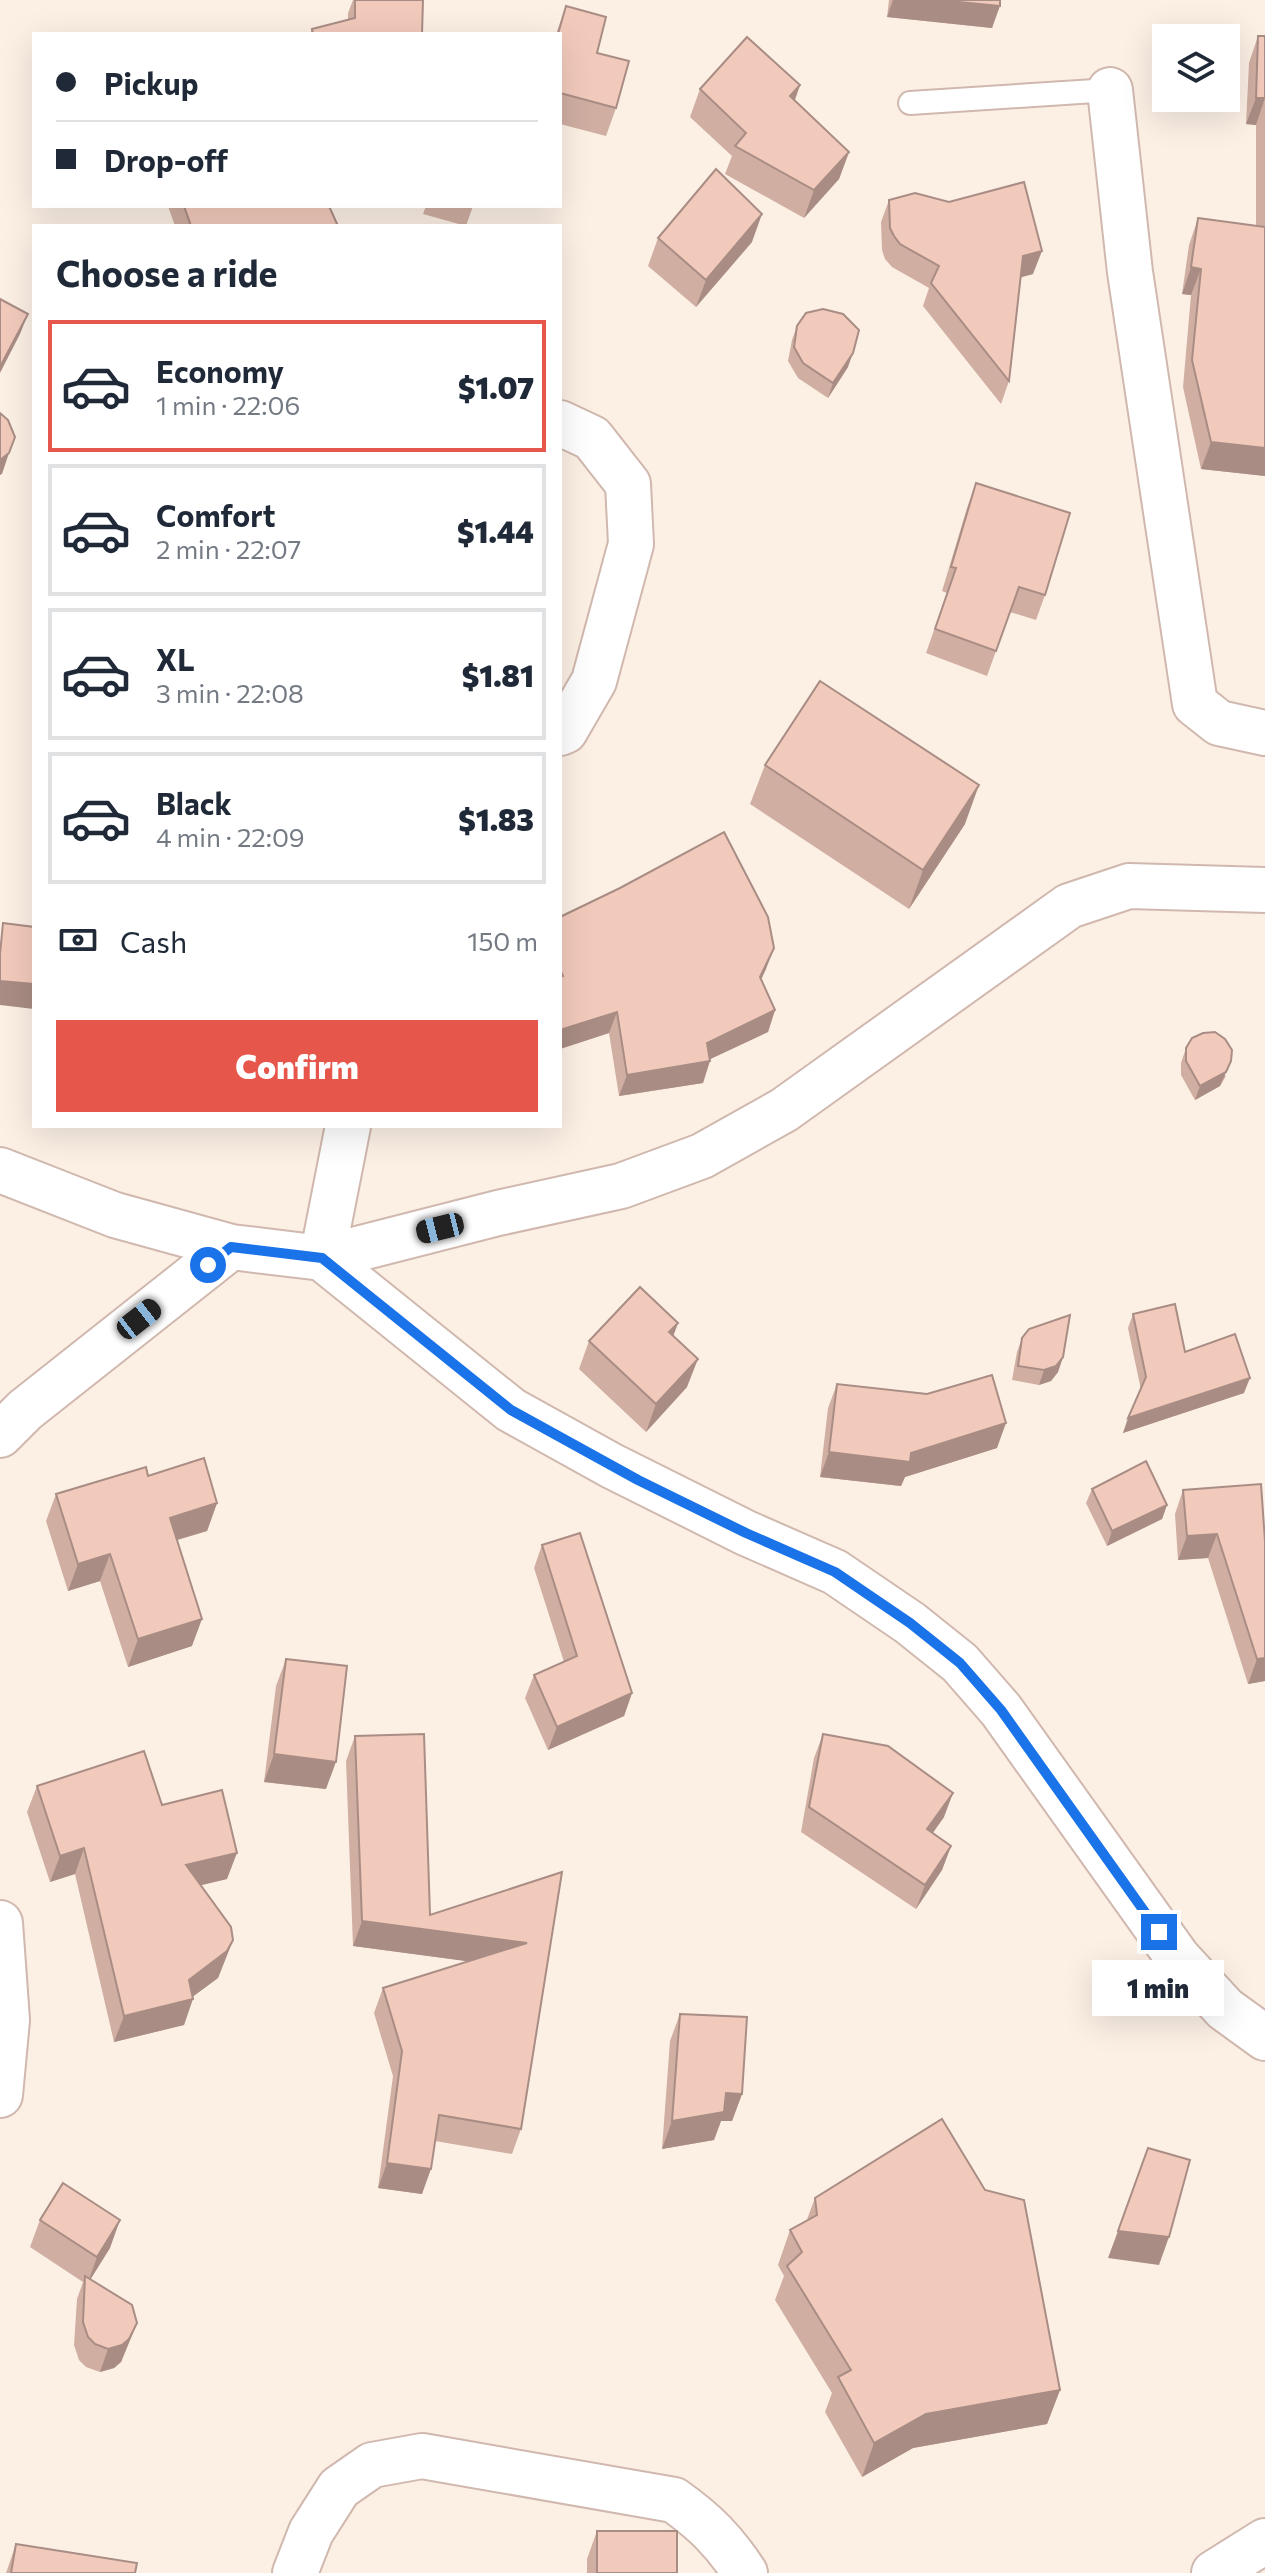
<!DOCTYPE html>
<meta charset="utf-8">
<style>
:root{--surface:#fff;--page:#f6f6f7;--text:#1f2937;--muted:#747a83;--line:#e0e1e3;--accent:#e7564a}
body{margin:0;font-family:Commissioner,sans-serif;background:var(--page);color:var(--text);height:100vh;display:flex;flex-direction:column;font-size:30px;white-space:nowrap}
*{box-sizing:border-box;margin:0}
p{font-size:26px;color:var(--muted)}
.icon{flex:none;width:44px;height:44px;fill:none;stroke:currentColor;stroke-width:2;stroke-linecap:round;stroke-linejoin:round}
.map{position:relative;flex:1;overflow:hidden}
.sheet{position:absolute;left:32px;top:224px;width:530px;height:904px;display:flex;flex-direction:column;background:var(--surface);border-radius:0px;box-shadow:0 8px 32px #0002}
.sheet>*{flex:none}
.top-card{position:absolute;left:32px;top:32px;width:530px;height:176px;border-radius:0px;box-shadow:0 8px 32px #0002;display:grid;align-content:center;height:176px;padding:0 24px;background:var(--surface)}
.controls{position:absolute;left:1152px;top:24px;display:grid;gap:16px}
.controls a{display:grid;place-items:center;width:88px;height:88px;border-radius:0px;background:var(--surface);box-shadow:0 8px 32px #0002;font-size:40px}
.end{position:absolute;width:36px;height:36px;margin:-18px;border:10px solid #1a73e8;background:#fff;box-shadow:0 0 0 4px #fff}
.from{border-radius:50%}
.bubble{position:absolute;height:56px;border-radius:0px;background:var(--surface);box-shadow:0 8px 32px #0002;font-size:26px;font-weight:800;line-height:56px;text-align:center}
.car{position:absolute;width:24px;height:48px;margin:-24px -12px;border-radius:10px;box-shadow:0 0 6px 2px #0007;background:linear-gradient(#222 24%,#8ab4d8 0 40%,#222 0 76%,#8ab4d8 0 86%,#222 0)}
.top-card b{display:flex;align-items:center;gap:28px;height:76px;font-size:30px}
.top-card b+b{border-top:2px solid var(--line)}
.top-card i{width:20px;height:20px;background:var(--text)}
ul{padding:0;list-style:none}
li{display:flex;align-items:center;gap:24px;height:132px;margin:0 16px 12px;padding:0 8px;border:4px solid var(--line);border-radius:0px}
li div{flex:1}
li b{display:block;font-size:30px}
li em{font-style:normal;font-weight:800}
li.selected{border-color:var(--accent)}
li>.icon{width:72px;height:72px;stroke-width:1.5}
h2{padding:0 24px;font-size:36px;line-height:96px}
.pay{display:flex;align-items:center;gap:20px;height:88px;padding:0 24px;font-size:30px}
.pay p{margin-inline-start:auto}
.primary-button{display:flex;gap:16px;margin-top:auto;padding:16px 24px}
.primary-button a{flex:1;height:92px;border-radius:0px;background:var(--accent);color:#fff;font-size:32px;font-weight:800;line-height:92px;text-align:center}
.map>svg:first-child{display:block}
.lines{fill:none;stroke-linecap:round;stroke-linejoin:round}
.lane-casing{stroke:#d0b8ae;stroke-width:26}
.street-casing{stroke:#d0b8ae;stroke-width:48}
.lane{stroke:#fff;stroke-width:22}
.street{stroke:#fff;stroke-width:44}
.wall{fill:#d0aea2}
.shaded-wall{fill:#a98d84}
.building{fill:#f2cabc;stroke:#a98d84;stroke-width:2}
.route{stroke:#1a73e8;stroke-width:10}
</style>
<div class="map">
<svg width="1265" height="2573" viewBox="0 0 1265 2573">
<rect width="100%" height="100%" fill="#fcf0e5"/>
<g class="lines">
<g class="lane-casing">
<polyline id="lane" points="910,103 1110,90"/>
</g>
<g class="street-casing">
<g id="street">
<polyline points="1110,90 1130,272 1195,704 1219,723 1265,733"/>
<polyline points="560,423 592,438 628,484 631,544 594,681 565,731 560,733"/>
<polyline points="348,1126 322,1258 498,1213 621,1186 702,1156 784,1110 1069,906 1129,886 1265,890"/>
<polyline points="0,1170 115,1215 231,1247 322,1258 511,1410 612,1466 746,1533 835,1572 910,1623 960,1663 1001,1710 1178,1958 1225,2009 1265,2038"/>
<polyline points="0,1435 25,1410 231,1247"/>
<polyline points="0,1923 7,2020 0,2095"/>
<path d="M295,2573L311,2532L339,2488L372,2465L422,2456L674,2500C705,2522 724,2541 745,2573"/>
<polyline points="1214,2573 1265,2541"/>
</g>
</g>
<use href="#lane" class="lane"/>
<use href="#street" class="street"/>
</g>
<g class="wall">
<polygon points="353,0 423,0 422,34 310,34 312,29 348,20 348,13"/>
<polygon points="889,0 1000,0 992,28 887,17"/>
<polygon points="566,6 597,53 616,108 606,136 560,124 560,34 556,34"/>
<polygon points="1258,36 1265,36 1265,476 1201,469 1183,387 1191,295 1182,294 1189,245 1198,218 1256,226 1256,125 1246,124 1249,63"/>
<polygon points="800,85 795,100 849,152 839,179 804,218 725,174 732,156 690,117 700,89"/>
<polygon points="889,200 1033,274 1021,277 1009,381 1001,404 923,306 929,288 892,267 885,259 882,250 881,222"/>
<polygon points="168,206 312,206 338,226 175,226"/>
<polygon points="426,206 473,206 466,226 423,214"/>
<polygon points="658,238 752,242 696,307 648,266"/>
<polygon points="797,326 848,367 828,398 798,378 788,361 792,340"/>
<polygon points="976,483 1045,595 1036,620 1010,612 987,676 926,653 947,593 942,591 967,508"/>
<polygon points="765,765 965,824 909,909 750,804"/>
<polygon points="560,917 766,969 761,980 775,1010 768,1032 710,1059 703,1083 619,1096 609,1033 560,1049"/>
<polygon points="1186,1048 1226,1076 1220,1086 1195,1100 1181,1075 1181,1063"/>
<polygon points="1133,1314 1185,1352 1244,1393 1123,1433 1141,1390 1128,1328"/>
<polygon points="678,1323 673,1336 687,1387 646,1432 579,1369 589,1341"/>
<polygon points="1022,1338 1063,1357 1058,1372 1051,1381 1039,1385 1012,1380 1017,1352"/>
<polygon points="837,1384 997,1448 905,1477 901,1486 820,1477 828,1408"/>
<polygon points="148,1476 217,1503 207,1531 177,1540 192,1646 128,1667 100,1581 68,1591 46,1521 56,1494"/>
<polygon points="1261,1484 1265,1681 1248,1684 1208,1558 1178,1560 1175,1514 1183,1490"/>
<polygon points="1092,1489 1167,1505 1162,1519 1107,1546 1086,1503"/>
<polygon points="542,1545 632,1693 624,1716 548,1750 525,1698 534,1675 564,1662 534,1568"/>
<polygon points="286,1659 326,1789 264,1782 276,1686"/>
<polygon points="823,1734 944,1817 933,1833 951,1846 942,1870 916,1909 801,1832 814,1758"/>
<polygon points="355,1736 430,1915 562,1872 521,2129 512,2154 435,2141 422,2194 378,2188 393,2076 374,2013 383,1988 468,1961 353,1946 346,1761"/>
<polygon points="37,1786 162,1805 227,1879 201,1885 233,1940 218,1978 193,1996 184,2025 114,2042 75,1874 50,1882 27,1812"/>
<polygon points="680,2014 742,2094 732,2121 721,2121 714,2140 662,2149 670,2041"/>
<polygon points="815,2198 1060,2390 1047,2424 913,2448 862,2477 825,2412 832,2393 775,2300 784,2276 778,2265 790,2230 806,2222"/>
<polygon points="40,2220 110,2248 90,2279 137,2323 121,2362 114,2368 100,2372 86,2367 79,2360 74,2345 77,2299 83,2282 30,2247"/>
<polygon points="597,2531 677,2573 587,2573 587,2559"/>
<polygon points="16,2544 135,2573 6,2573"/>
</g>
<g class="shaded-wall">
<polygon points="893,0 939,0 1000,6 992,28 887,17"/>
<polygon points="800,85 790,113 790,96"/>
<polygon points="1256,98 1265,98 1256,125 1246,124"/>
<polygon points="849,152 839,179 804,218 814,190"/>
<polygon points="762,214 752,242 696,307 706,280"/>
<polygon points="1042,251 1033,274 1015,279 1023,256"/>
<polygon points="1191,267 1201,269 1191,295 1182,294"/>
<polygon points="28,314 20,334 0,373 0,367"/>
<polygon points="853,353 848,367 828,398 833,383"/>
<polygon points="1211,442 1265,448 1265,476 1201,469"/>
<polygon points="9,453 2,474 0,475 0,460"/>
<polygon points="979,785 965,824 909,909 923,870"/>
<polygon points="774,948 766,969 752,998 760,977"/>
<polygon points="0,981 34,984 34,1009 0,1005"/>
<polygon points="775,1010 768,1032 704,1062 710,1061 703,1083 619,1096 627,1075 707,1043"/>
<polygon points="617,1012 609,1033 560,1049 560,1030"/>
<polygon points="1231,1061 1220,1086 1195,1100 1200,1086"/>
<polygon points="678,1323 668,1350 669,1332"/>
<polygon points="1063,1357 1058,1372 1051,1381 1039,1385 1044,1370"/>
<polygon points="698,1359 687,1387 646,1432 656,1404"/>
<polygon points="1250,1378 1244,1393 1123,1433 1128,1418"/>
<polygon points="1006,1423 997,1448 905,1477 901,1486 820,1477 829,1452 911,1453"/>
<polygon points="217,1503 207,1531 160,1545 170,1518"/>
<polygon points="1167,1505 1162,1519 1107,1546 1112,1531"/>
<polygon points="1217,1534 1208,1558 1178,1560 1187,1536"/>
<polygon points="110,1554 100,1581 68,1591 78,1564"/>
<polygon points="202,1619 192,1646 128,1667 138,1639"/>
<polygon points="1265,1658 1265,1681 1248,1684 1257,1659"/>
<polygon points="632,1693 624,1716 548,1750 557,1727"/>
<polygon points="274,1754 336,1762 326,1789 264,1782"/>
<polygon points="953,1793 944,1817 918,1853 927,1829"/>
<polygon points="951,1846 942,1870 916,1909 925,1885"/>
<polygon points="84,1848 75,1874 50,1882 60,1856"/>
<polygon points="237,1853 227,1879 177,1891 186,1865"/>
<polygon points="362,1921 527,1943 517,1968 353,1946"/>
<polygon points="233,1940 218,1978 187,2001 193,1999 184,2025 114,2042 124,2016 189,1980"/>
<polygon points="726,2093 742,2094 732,2121 721,2121 714,2140 662,2149 672,2121"/>
<polygon points="387,2163 431,2169 422,2194 378,2188"/>
<polygon points="120,2220 110,2248 87,2285 97,2257"/>
<polygon points="1118,2231 1169,2237 1159,2265 1108,2258"/>
<polygon points="137,2323 121,2362 114,2368 100,2372 108,2349"/>
<polygon points="1060,2390 1047,2424 913,2448 862,2477 874,2443 926,2414"/>
</g>
<g class="building">
<polygon points="355,0 423,0 422,34 313,34 312,29 355,18"/>
<polygon points="939,0 1000,0 1000,6"/>
<polygon points="566,6 606,17 597,53 629,61 616,108 560,93 560,34 558,34"/>
<polygon points="1258,36 1265,36 1265,98 1256,98"/>
<polygon points="747,37 800,85 790,96 849,152 814,190 735,146 746,133 700,89"/>
<polygon points="716,169 762,214 706,280 658,238"/>
<polygon points="1024,182 1042,251 1023,256 1009,381 931,283 939,266 900,244 894,236 890,228 889,200 915,193 949,202"/>
<polygon points="184,206 329,206 338,226 191,226"/>
<polygon points="1198,218 1265,227 1265,448 1211,442 1192,360 1201,269 1191,267"/>
<polygon points="0,299 28,314 0,367"/>
<polygon points="823,309 843,314 859,330 853,353 833,383 803,363 794,347 797,326 806,313"/>
<polygon points="0,413 8,420 15,437 9,453 0,460"/>
<polygon points="976,483 1070,513 1045,595 1019,587 996,651 935,629 956,568 951,567"/>
<polygon points="820,681 979,785 923,870 765,765"/>
<polygon points="724,832 768,917 774,948 760,977 775,1010 707,1043 710,1061 627,1075 617,1012 560,1030 560,977 563,976 560,970 560,917 620,888"/>
<polygon points="3,923 34,927 34,984 0,981 0,954"/>
<polygon points="1215,1032 1225,1039 1232,1050 1231,1061 1226,1072 1200,1086 1186,1061 1186,1048 1192,1038 1203,1033"/>
<polygon points="640,1287 678,1323 669,1332 698,1359 656,1404 589,1341"/>
<polygon points="1175,1304 1185,1352 1235,1334 1250,1378 1128,1418 1146,1377 1133,1314"/>
<polygon points="1070,1315 1063,1357 1056,1366 1044,1370 1018,1366 1022,1338 1029,1329"/>
<polygon points="992,1375 1006,1423 911,1453 910,1462 829,1452 837,1384 927,1394"/>
<polygon points="204,1458 217,1503 170,1518 202,1619 138,1639 110,1554 78,1564 56,1494 146,1467 148,1476"/>
<polygon points="1146,1461 1167,1505 1112,1531 1092,1489"/>
<polygon points="1261,1484 1265,1541 1265,1658 1257,1659 1217,1534 1187,1536 1183,1490"/>
<polygon points="580,1533 632,1693 557,1727 534,1675 577,1656 542,1545"/>
<polygon points="286,1659 347,1666 336,1762 274,1754"/>
<polygon points="424,1734 430,1915 562,1872 521,2129 439,2115 431,2169 387,2163 402,2051 383,1988 527,1943 362,1921 355,1736"/>
<polygon points="823,1734 888,1746 953,1793 927,1829 951,1846 925,1885 809,1807"/>
<polygon points="144,1751 162,1805 222,1790 237,1853 186,1865 231,1927 233,1940 227,1951 189,1980 193,1999 124,2016 84,1848 60,1856 37,1786"/>
<polygon points="680,2014 747,2017 742,2094 726,2093 724,2112 672,2121"/>
<polygon points="942,2119 985,2190 1024,2200 1060,2390 926,2414 874,2443 838,2377 851,2370 787,2266 802,2252 790,2230 817,2215 815,2198"/>
<polygon points="1148,2148 1190,2160 1169,2237 1118,2231"/>
<polygon points="63,2183 120,2220 97,2257 40,2220"/>
<polygon points="85,2276 132,2305 137,2323 129,2339 122,2345 108,2349 95,2344 88,2337 83,2322"/>
<rect x="597" y="2531" width="80" height="42"/>
<polygon points="16,2544 137,2563 135,2573 11,2573"/>
</g>
<g class="lines">
<polyline class="route" points="208,1265 231,1247 322,1258 511,1410 638,1480 746,1533 835,1572 910,1623 960,1663 1001,1710 1159,1932"/>
</g>
</svg>
<div class="controls">
<a><svg class="icon" aria-label="layers" viewBox="0 0 24 24"><path d="M12 4l9 5-9 5-9-5zM3 14l9 5 9-5"/></svg></a>
</div>
<i class="end from" style="left:208px;top:1265px"></i>
<i class="end" style="left:1159px;top:1932px"></i>
<div class="bubble" style="left:1092px;top:1960px;width:132px">1 min</div>
<i class="car" style="left:440px;top:1228px;rotate:256deg"></i>
<i class="car" style="left:139px;top:1319px;rotate:52deg"></i>
<div class="top-card">
<b><i class="from"></i>Pickup</b>
<b><i></i>Drop-off</b>
</div>
<section class="sheet">
<h2>Choose a ride</h2>
<ul>
<li class="selected"><svg class="icon" aria-label="car" viewBox="0 0 24 24"><path d="M5 17H2v-5l4-1 3-4h7l3 4 3 1v5h-3M9 17h6M6 11h13"/><circle cx="7" cy="17" r="2"/><circle cx="17" cy="17" r="2"/></svg><div><b>Economy</b><p>1 min · 22:06</p></div><em>$1.07</em></li>
<li><svg class="icon" aria-label="car" viewBox="0 0 24 24"><path d="M5 17H2v-5l4-1 3-4h7l3 4 3 1v5h-3M9 17h6M6 11h13"/><circle cx="7" cy="17" r="2"/><circle cx="17" cy="17" r="2"/></svg><div><b>Comfort</b><p>2 min · 22:07</p></div><em>$1.44</em></li>
<li><svg class="icon" aria-label="car" viewBox="0 0 24 24"><path d="M5 17H2v-5l4-1 3-4h7l3 4 3 1v5h-3M9 17h6M6 11h13"/><circle cx="7" cy="17" r="2"/><circle cx="17" cy="17" r="2"/></svg><div><b>XL</b><p>3 min · 22:08</p></div><em>$1.81</em></li>
<li><svg class="icon" aria-label="car" viewBox="0 0 24 24"><path d="M5 17H2v-5l4-1 3-4h7l3 4 3 1v5h-3M9 17h6M6 11h13"/><circle cx="7" cy="17" r="2"/><circle cx="17" cy="17" r="2"/></svg><div><b>Black</b><p>4 min · 22:09</p></div><em>$1.83</em></li>
</ul>
<div class="pay"><svg class="icon" aria-label="cash" viewBox="0 0 24 24"><path d="M3 7h18v10H3z"/><circle cx="12" cy="12" r="2"/></svg>Cash<p>150 m</p></div>
<div class="primary-button"><a>Confirm</a></div>
</section>
</div>
